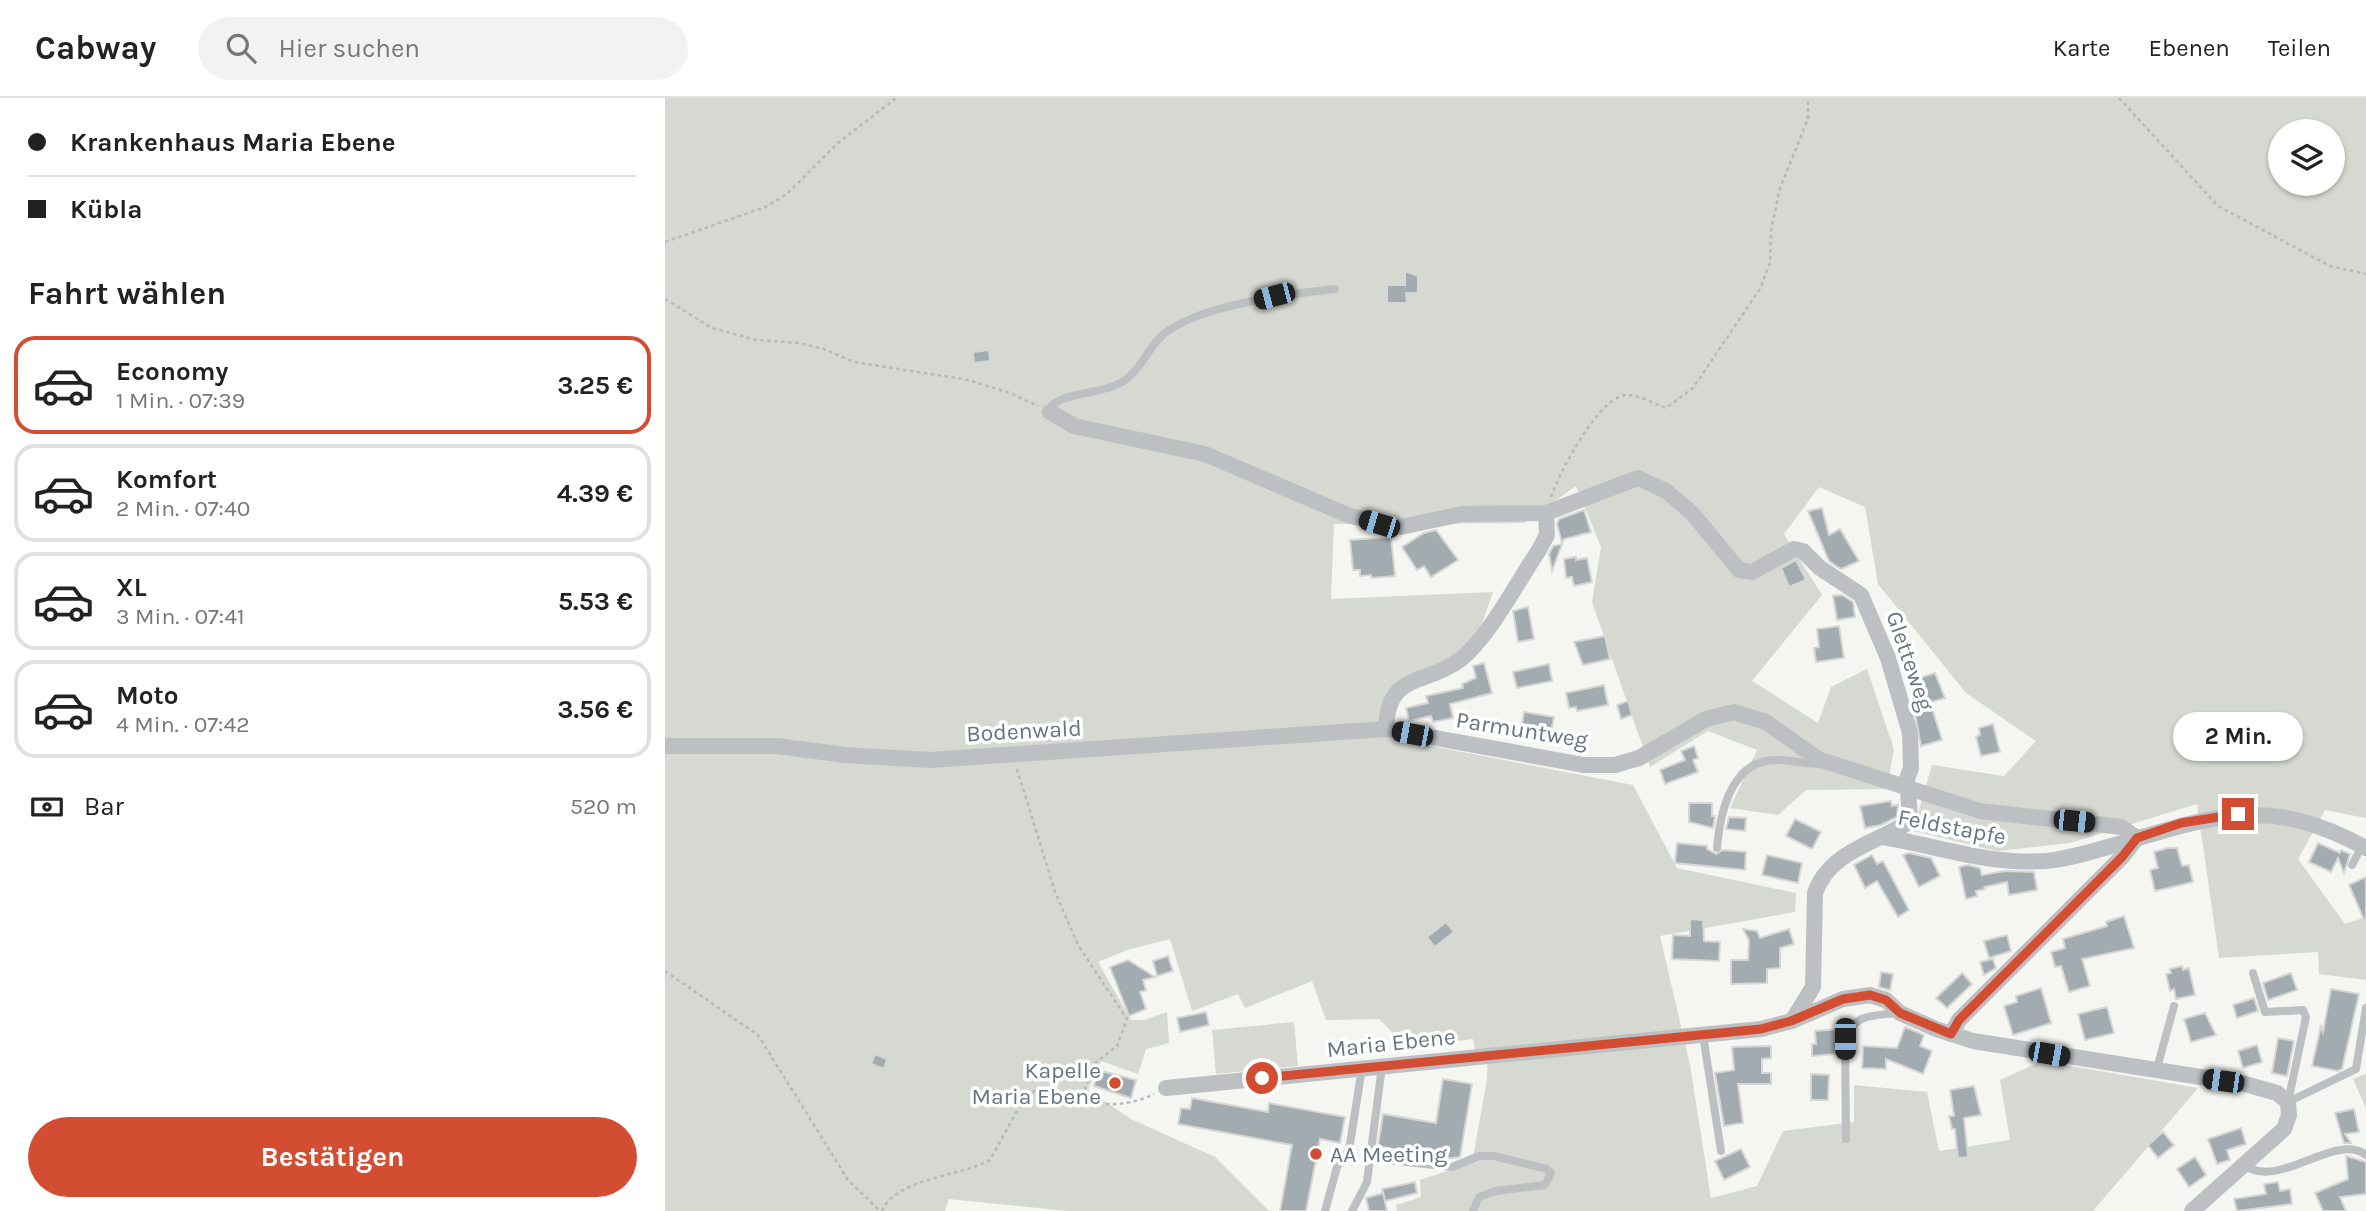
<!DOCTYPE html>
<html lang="de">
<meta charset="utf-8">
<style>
:root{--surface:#fff;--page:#f2f2f2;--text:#222;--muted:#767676;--line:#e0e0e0;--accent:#d34d33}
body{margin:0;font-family:Karla,sans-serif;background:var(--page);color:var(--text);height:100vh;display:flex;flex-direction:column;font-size:26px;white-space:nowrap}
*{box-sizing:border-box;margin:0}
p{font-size:23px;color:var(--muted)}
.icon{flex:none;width:38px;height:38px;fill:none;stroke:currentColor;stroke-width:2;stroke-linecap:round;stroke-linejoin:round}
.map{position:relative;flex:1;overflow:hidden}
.drawer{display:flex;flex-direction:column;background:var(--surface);width:665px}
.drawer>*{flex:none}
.top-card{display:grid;align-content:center;height:154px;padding:0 28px;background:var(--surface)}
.fabs{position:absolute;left:1603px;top:21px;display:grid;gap:14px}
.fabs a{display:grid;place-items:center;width:77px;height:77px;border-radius:50%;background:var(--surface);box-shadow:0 2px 5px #0004;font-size:35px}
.end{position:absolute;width:32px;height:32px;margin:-16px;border:9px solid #d34d33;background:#fff;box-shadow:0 0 0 4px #fff}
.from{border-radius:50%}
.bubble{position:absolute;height:49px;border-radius:24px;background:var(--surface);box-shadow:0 2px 5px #0004;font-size:23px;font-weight:700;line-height:49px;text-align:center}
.car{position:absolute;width:21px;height:42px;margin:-21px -10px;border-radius:9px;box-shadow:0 0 5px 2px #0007;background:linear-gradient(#222 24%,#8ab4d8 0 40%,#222 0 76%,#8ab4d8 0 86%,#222 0)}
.top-card b{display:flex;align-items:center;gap:24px;height:66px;font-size:26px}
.top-card b+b{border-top:2px solid var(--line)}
.top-card i{width:18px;height:18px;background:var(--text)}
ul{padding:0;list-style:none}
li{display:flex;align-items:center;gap:21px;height:98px;margin:0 14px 10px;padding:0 14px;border:4px solid var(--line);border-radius:21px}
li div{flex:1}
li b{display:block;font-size:26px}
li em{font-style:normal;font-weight:700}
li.active{border-color:var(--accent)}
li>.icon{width:63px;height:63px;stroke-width:1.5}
h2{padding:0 28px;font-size:32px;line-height:84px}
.pay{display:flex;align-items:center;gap:18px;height:77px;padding:0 28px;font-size:26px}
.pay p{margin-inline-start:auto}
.primary-button{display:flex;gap:14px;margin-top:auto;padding:14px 28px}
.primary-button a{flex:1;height:80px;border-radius:42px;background:var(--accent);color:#fff;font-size:28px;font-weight:700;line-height:80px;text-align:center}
header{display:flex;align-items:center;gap:42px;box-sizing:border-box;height:98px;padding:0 35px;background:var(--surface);border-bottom:2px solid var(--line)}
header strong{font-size:33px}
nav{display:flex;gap:38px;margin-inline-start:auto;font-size:24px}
.search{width:490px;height:63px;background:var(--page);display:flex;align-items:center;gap:18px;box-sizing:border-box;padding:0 24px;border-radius:38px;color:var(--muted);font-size:26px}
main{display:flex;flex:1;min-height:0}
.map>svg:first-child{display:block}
.green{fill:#d5d9d1;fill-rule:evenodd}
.building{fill:#a2abaf;stroke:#d6d6d4;stroke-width:2}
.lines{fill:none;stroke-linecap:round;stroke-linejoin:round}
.path{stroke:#b6b9bb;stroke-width:2.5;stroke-dasharray:3.5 3.5;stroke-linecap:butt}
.service{stroke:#bcc0c3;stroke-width:8}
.minor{stroke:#bcc0c3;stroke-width:16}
.route{stroke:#d34d33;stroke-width:9}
.poi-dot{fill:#d34d33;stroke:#fff;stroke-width:2.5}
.labels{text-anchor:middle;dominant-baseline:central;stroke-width:7;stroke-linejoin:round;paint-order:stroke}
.street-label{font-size:23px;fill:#667680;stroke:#fff}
.poi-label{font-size:23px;fill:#667680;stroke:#fff;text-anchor:end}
</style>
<header>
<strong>Cabway</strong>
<div class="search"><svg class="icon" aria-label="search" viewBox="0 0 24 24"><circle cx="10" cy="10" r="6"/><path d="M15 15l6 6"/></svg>Hier suchen</div>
<nav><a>Karte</a><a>Ebenen</a><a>Teilen</a></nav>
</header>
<main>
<section class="drawer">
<div class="top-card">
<b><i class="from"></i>Krankenhaus Maria Ebene</b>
<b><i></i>Kübla</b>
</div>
<h2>Fahrt wählen</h2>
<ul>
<li class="active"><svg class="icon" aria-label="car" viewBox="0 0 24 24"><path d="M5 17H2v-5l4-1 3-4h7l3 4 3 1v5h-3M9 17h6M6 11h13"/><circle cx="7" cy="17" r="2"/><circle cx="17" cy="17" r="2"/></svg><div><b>Economy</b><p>1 Min. · 07:39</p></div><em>3.25 €</em></li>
<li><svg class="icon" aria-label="car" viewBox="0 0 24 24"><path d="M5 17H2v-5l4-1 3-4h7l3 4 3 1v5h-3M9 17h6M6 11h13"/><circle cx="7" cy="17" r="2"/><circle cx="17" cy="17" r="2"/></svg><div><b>Komfort</b><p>2 Min. · 07:40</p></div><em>4.39 €</em></li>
<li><svg class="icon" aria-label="car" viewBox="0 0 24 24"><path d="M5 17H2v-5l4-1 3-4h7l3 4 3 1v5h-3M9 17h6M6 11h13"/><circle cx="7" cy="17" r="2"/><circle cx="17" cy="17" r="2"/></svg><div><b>XL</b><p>3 Min. · 07:41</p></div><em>5.53 €</em></li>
<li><svg class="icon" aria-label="car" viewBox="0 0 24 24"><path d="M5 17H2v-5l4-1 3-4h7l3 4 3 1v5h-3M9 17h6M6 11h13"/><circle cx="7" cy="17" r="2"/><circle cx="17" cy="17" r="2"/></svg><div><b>Moto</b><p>4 Min. · 07:42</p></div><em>3.56 €</em></li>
</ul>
<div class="pay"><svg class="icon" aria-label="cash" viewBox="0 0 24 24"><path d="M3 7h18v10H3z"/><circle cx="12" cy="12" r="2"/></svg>Bar<p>520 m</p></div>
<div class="primary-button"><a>Bestätigen</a></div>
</section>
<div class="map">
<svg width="1701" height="1113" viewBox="0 0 1701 1113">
<rect width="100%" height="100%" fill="#f5f5f1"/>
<g class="green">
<path d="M0,0H1701V720L1660,712L1633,761L1680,826L1701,819V882L1654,876L1653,854L1554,860L1532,706L1405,745L1332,753L1248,733L1267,667L1339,678L1371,643L1301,595L1213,486L1200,409L1154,389L1119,436L1157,497L1087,583L1153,625L1166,589L1202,571L1229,651L1222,691L1141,692L1113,717L1065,710L1092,652L1043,633L985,669L927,504L936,449L911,388L859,425L669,426L666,501L828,494L803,565L732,600L725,640L968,687L1012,770L1131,795L1130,814L995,838L1025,967L1046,1100L1092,1088L1118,1033L1189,1024V987L1262,994L1274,1053L1345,1042L1335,982L1377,963L1533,990L1428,1113H732L731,1107L756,1099L755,1082L807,1065L822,982L823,953L810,952L808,941L762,947L760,938L734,941L714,921L661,922L647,883L580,910L573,896L527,913L505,841L462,852L433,864L466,922H479L502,914L504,945L481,951L473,976L436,963L423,992L466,1021L550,1059L604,1113H402L284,1101L280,1113H0ZM1615,33H1668V86H1615Z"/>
<polygon points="629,924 633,968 551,976 547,932"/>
<polygon points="1701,976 1701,1010 1688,981"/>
</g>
<g class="building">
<polygon points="740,173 753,178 753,195 741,195 742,205 722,205 722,187 740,187"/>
<polygon points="324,252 325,263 309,265 308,254"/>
<polygon points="1157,410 1164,437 1175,431 1194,463 1176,471 1164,463 1143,413"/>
<polygon points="919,412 926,434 899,441 897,445 892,426 894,421"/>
<polygon points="771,432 793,462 766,479 759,468 752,472 737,449 759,435"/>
<polygon points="726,439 730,478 707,480 706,477 695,478 695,472 688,472 685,442"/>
<polygon points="897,446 887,473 884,456 888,448"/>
<polygon points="911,459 911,462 922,460 927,484 909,488 907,479 901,480 899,461"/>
<polygon points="1131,462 1141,482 1124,489 1116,470"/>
<polygon points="1177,497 1188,504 1190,519 1172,522 1168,498"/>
<polygon points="863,509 869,541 853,544 848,513"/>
<polygon points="1174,528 1179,560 1151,564 1149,550 1154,549 1152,531"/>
<polygon points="940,538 945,561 918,567 909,544"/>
<polygon points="819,565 827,595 785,606 788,620 768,624 766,618 744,623 741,610 763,605 761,598 798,590 797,586 811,580 808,568"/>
<polygon points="884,566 887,583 852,590 848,574"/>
<polygon points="1270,575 1280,600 1256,607 1248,582"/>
<polygon points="939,587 943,607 912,613 911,609 904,610 901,595"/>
<polygon points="963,603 967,617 956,621 952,607"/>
<polygon points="1267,610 1277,642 1256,648 1250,616"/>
<polygon points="859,614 889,619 884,644 855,639"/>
<polygon points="1328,626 1335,654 1316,658 1311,639 1315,637 1314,630"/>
<polygon points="1029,648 1033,660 1028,662 1033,674 1000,686 995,672 1020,662 1016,653"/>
<polygon points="1226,703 1227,708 1233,707 1232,719 1216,727 1200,730 1195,708"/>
<polygon points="1024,705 1047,705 1047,718 1050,718 1048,730 1024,724"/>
<polygon points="1064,719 1081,720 1080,733 1061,731"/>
<polygon points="1130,721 1156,734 1147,751 1121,738"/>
<polygon points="1012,745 1042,748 1042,751 1051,756 1058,752 1081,754 1080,772 1010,765"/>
<polygon points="1653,745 1675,755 1676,752 1685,756 1679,775 1673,760 1666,774 1644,764"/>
<polygon points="1503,750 1512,750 1517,768 1524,767 1528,784 1490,793 1485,772 1493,770 1489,754"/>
<polygon points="1244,755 1266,760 1275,778 1254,789 1238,757"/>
<polygon points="1102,757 1137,765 1133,785 1097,777"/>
<polygon points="1207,757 1212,766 1218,763 1244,812 1233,819 1212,783 1200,790 1189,767"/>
<polygon points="1303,767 1315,770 1317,777 1340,773 1369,774 1372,792 1344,797 1342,784 1319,789 1320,791 1311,793 1312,798 1301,801 1294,769"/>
<polygon points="1701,779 1701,826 1684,787"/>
<polygon points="1459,818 1469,850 1417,861 1425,888 1404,894 1396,868 1390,869 1386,854 1400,850 1398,841 1442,828 1441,824"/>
<polygon points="1025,821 1038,822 1039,843 1055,844 1054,863 1007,861 1008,837 1025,838"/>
<polygon points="781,824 789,834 770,849 762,839"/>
<polygon points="1078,831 1092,833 1095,840 1124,831 1129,846 1115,850 1115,870 1102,871 1102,885 1066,886 1066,862 1083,862 1084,842"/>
<polygon points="1342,837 1346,853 1324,860 1319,843"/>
<polygon points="503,858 508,873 492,878 488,863"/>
<polygon points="1328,861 1331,870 1319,877 1315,864"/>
<polygon points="463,862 490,879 478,882 481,892 475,894 481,911 464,918 445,869"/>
<polygon points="1517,868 1518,872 1524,870 1530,897 1511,901 1509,891 1505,893 1501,876 1506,875 1505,871"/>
<polygon points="1216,874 1228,876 1225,892 1214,889"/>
<polygon points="1297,875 1307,886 1282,910 1271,900"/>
<polygon points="1626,875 1632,892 1603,902 1598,885"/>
<polygon points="1376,890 1386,925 1348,937 1339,908 1352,904 1351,898"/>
<polygon points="1666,891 1694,896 1677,971 1673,973 1647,968 1656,928 1658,934"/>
<polygon points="1589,900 1593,913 1572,920 1568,907"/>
<polygon points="1442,909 1449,935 1420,942 1413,916"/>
<polygon points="541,914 544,927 515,934 512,920"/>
<polygon points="1540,915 1551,937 1526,944 1519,921"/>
<polygon points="1240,929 1259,937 1255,948 1267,953 1258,976 1221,961 1221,971 1197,970 1198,948 1232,950"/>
<polygon points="1174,931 1170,956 1147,958 1147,946 1151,946 1150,933"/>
<polygon points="1613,940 1629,943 1622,978 1607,975"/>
<polygon points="1592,947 1597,964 1578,970 1573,953"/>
<polygon points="1106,948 1106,960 1097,961 1097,975 1106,975 1106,986 1073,986 1078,1025 1059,1028 1050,975 1069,972 1067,949"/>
<polygon points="210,956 222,961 219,971 206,966"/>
<polygon points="436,973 471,982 466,1000 429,988 432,974"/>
<polygon points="1146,976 1164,977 1163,1002 1146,1002"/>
<polygon points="778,981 807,986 795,1059 778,1061 713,1048 718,1016 771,1025"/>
<polygon points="1309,988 1316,1017 1299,1020 1303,1059 1293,1060 1290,1031 1287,1031 1284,1018 1289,1018 1285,992"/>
<polygon points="527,1000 603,1014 604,1005 680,1019 675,1045 655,1041 641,1113 615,1113 627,1047 513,1026 516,1010 525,1011"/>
<polygon points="1689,1011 1694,1034 1680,1036 1686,1045 1679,1045 1670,1015"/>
<polygon points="1576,1030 1581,1046 1562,1052 1565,1062 1552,1066 1543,1041"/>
<polygon points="1498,1034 1509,1047 1493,1060 1483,1047"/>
<polygon points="1076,1051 1085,1069 1059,1082 1050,1063"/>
<polygon points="1681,1058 1701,1064 1701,1096 1675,1099 1681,1113 1658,1113 1650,1095 1683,1081"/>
<polygon points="1530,1059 1541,1077 1524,1089 1512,1071"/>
<polygon points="750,1084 752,1095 720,1103 717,1091"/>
<polygon points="1613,1084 1615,1093 1625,1091 1627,1106 1572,1113 1569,1101 1601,1096 1599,1086"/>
<polygon points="718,1095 722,1113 704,1113 701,1100"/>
</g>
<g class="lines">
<g class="path">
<polyline points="1454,0 1553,108 1665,168 1701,176"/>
<polyline points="0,144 100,109 122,96 173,45 231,0"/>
<polyline points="0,201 47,230 91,242 134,245 159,251 189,264 304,282 345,295 373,308"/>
<path d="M886,399C894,375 936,294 964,297C976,298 990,306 1001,310L1028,290L1095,191L1105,165L1106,132L1115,90L1143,21V0"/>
<polyline points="352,671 390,794 413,847 462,921 452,948 430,965 415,1003"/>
<polyline points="0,873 93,937 183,1082 215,1113"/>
<path d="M217,1113C231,1080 294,1079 325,1062L358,1002L373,990C412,1002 449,1016 489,996"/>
</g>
<g class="service">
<path d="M385,314L387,307C408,292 439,297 462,281C479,267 485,245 504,232C544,206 623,196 670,191"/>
<path d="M1052,750C1055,715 1066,662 1111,662C1126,662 1141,666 1156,666"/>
<polyline points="1687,767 1697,748"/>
<polyline points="1588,875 1600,914 1638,912 1641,919 1623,1004"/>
<polyline points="1038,937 1056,1053"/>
<polyline points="1491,974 1509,908"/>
<polyline points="1623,1004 1691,971 1701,910"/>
<path d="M1181,1041L1180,941C1189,915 1209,918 1232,915"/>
<polyline points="705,1060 787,1069 814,1058 829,1058 882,1071 886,1075 880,1087 830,1093 814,1099 808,1113"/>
<path d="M1580,1067C1613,1093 1671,1033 1701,1057"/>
<polyline points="660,1113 672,1069 684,1052 697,970"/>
<polyline points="687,1113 702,1084 717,968"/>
</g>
<g class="minor">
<path d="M385,314L409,328L540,356L685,418L736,429L797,416L881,415L973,380L1001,393L1027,415L1074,472L1087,474L1129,451L1138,453L1155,470L1196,497L1223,560L1245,635L1246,670L1242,681L1245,718L1239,727C1206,746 1163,756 1150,795L1148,889L1127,923"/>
<path d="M721,631C723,573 759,589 796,561C824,539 853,483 874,452L882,437L881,415"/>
<polyline points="0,648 112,648 180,657 265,662 721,631 919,667 950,667 974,660 1041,621 1069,614 1101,624 1153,661 1315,713 1456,729 1472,740"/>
<path d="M1218,739C1273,748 1323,767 1380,763C1406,761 1431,752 1457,745C1554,716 1606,698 1701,750"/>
<polyline points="1286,936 1294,922 1457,759 1472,740"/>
<polyline points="501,990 1096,931 1127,923 1178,901 1205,897 1221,902 1235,915 1271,931 1308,943 1580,986 1612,995 1623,1004 1624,1017 1619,1031 1527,1113"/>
</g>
</g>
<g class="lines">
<polyline class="route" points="597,980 1096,931 1126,923 1178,901 1205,897 1221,902 1235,915 1286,936 1294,922 1457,759 1472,740 1516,725 1573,716"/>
</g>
<g class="poi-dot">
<circle cx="450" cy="985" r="7"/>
<circle cx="651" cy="1056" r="7"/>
</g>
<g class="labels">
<g class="street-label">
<text transform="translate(1245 563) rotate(71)">Gletteweg</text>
<text transform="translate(857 632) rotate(9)">Parmuntweg</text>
<text transform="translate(359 633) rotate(-3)">Bodenwald</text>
<text transform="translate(1287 729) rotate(11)">Feldstapfe</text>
<text transform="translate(726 945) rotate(-6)">Maria Ebene</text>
</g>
<g class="poi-label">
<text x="436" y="972">Kapelle<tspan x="436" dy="26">Maria Ebene</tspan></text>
<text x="665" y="1056" text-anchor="start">AA Meeting</text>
</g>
</g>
</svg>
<div class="fabs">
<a><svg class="icon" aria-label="layers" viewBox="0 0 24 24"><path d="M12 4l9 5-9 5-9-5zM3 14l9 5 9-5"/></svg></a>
</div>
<i class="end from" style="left:597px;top:980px"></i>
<i class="end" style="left:1573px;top:716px"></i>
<div class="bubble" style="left:1508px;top:614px;width:130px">2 Min.</div>
<i class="car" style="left:609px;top:198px;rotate:255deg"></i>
<i class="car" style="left:714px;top:426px;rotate:287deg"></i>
<i class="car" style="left:747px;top:636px;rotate:281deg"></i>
<i class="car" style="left:1409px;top:723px;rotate:96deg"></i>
<i class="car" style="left:1180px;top:941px;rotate:180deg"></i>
<i class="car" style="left:1384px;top:956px;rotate:100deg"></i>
<i class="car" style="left:1558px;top:983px;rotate:278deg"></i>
</div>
</main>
